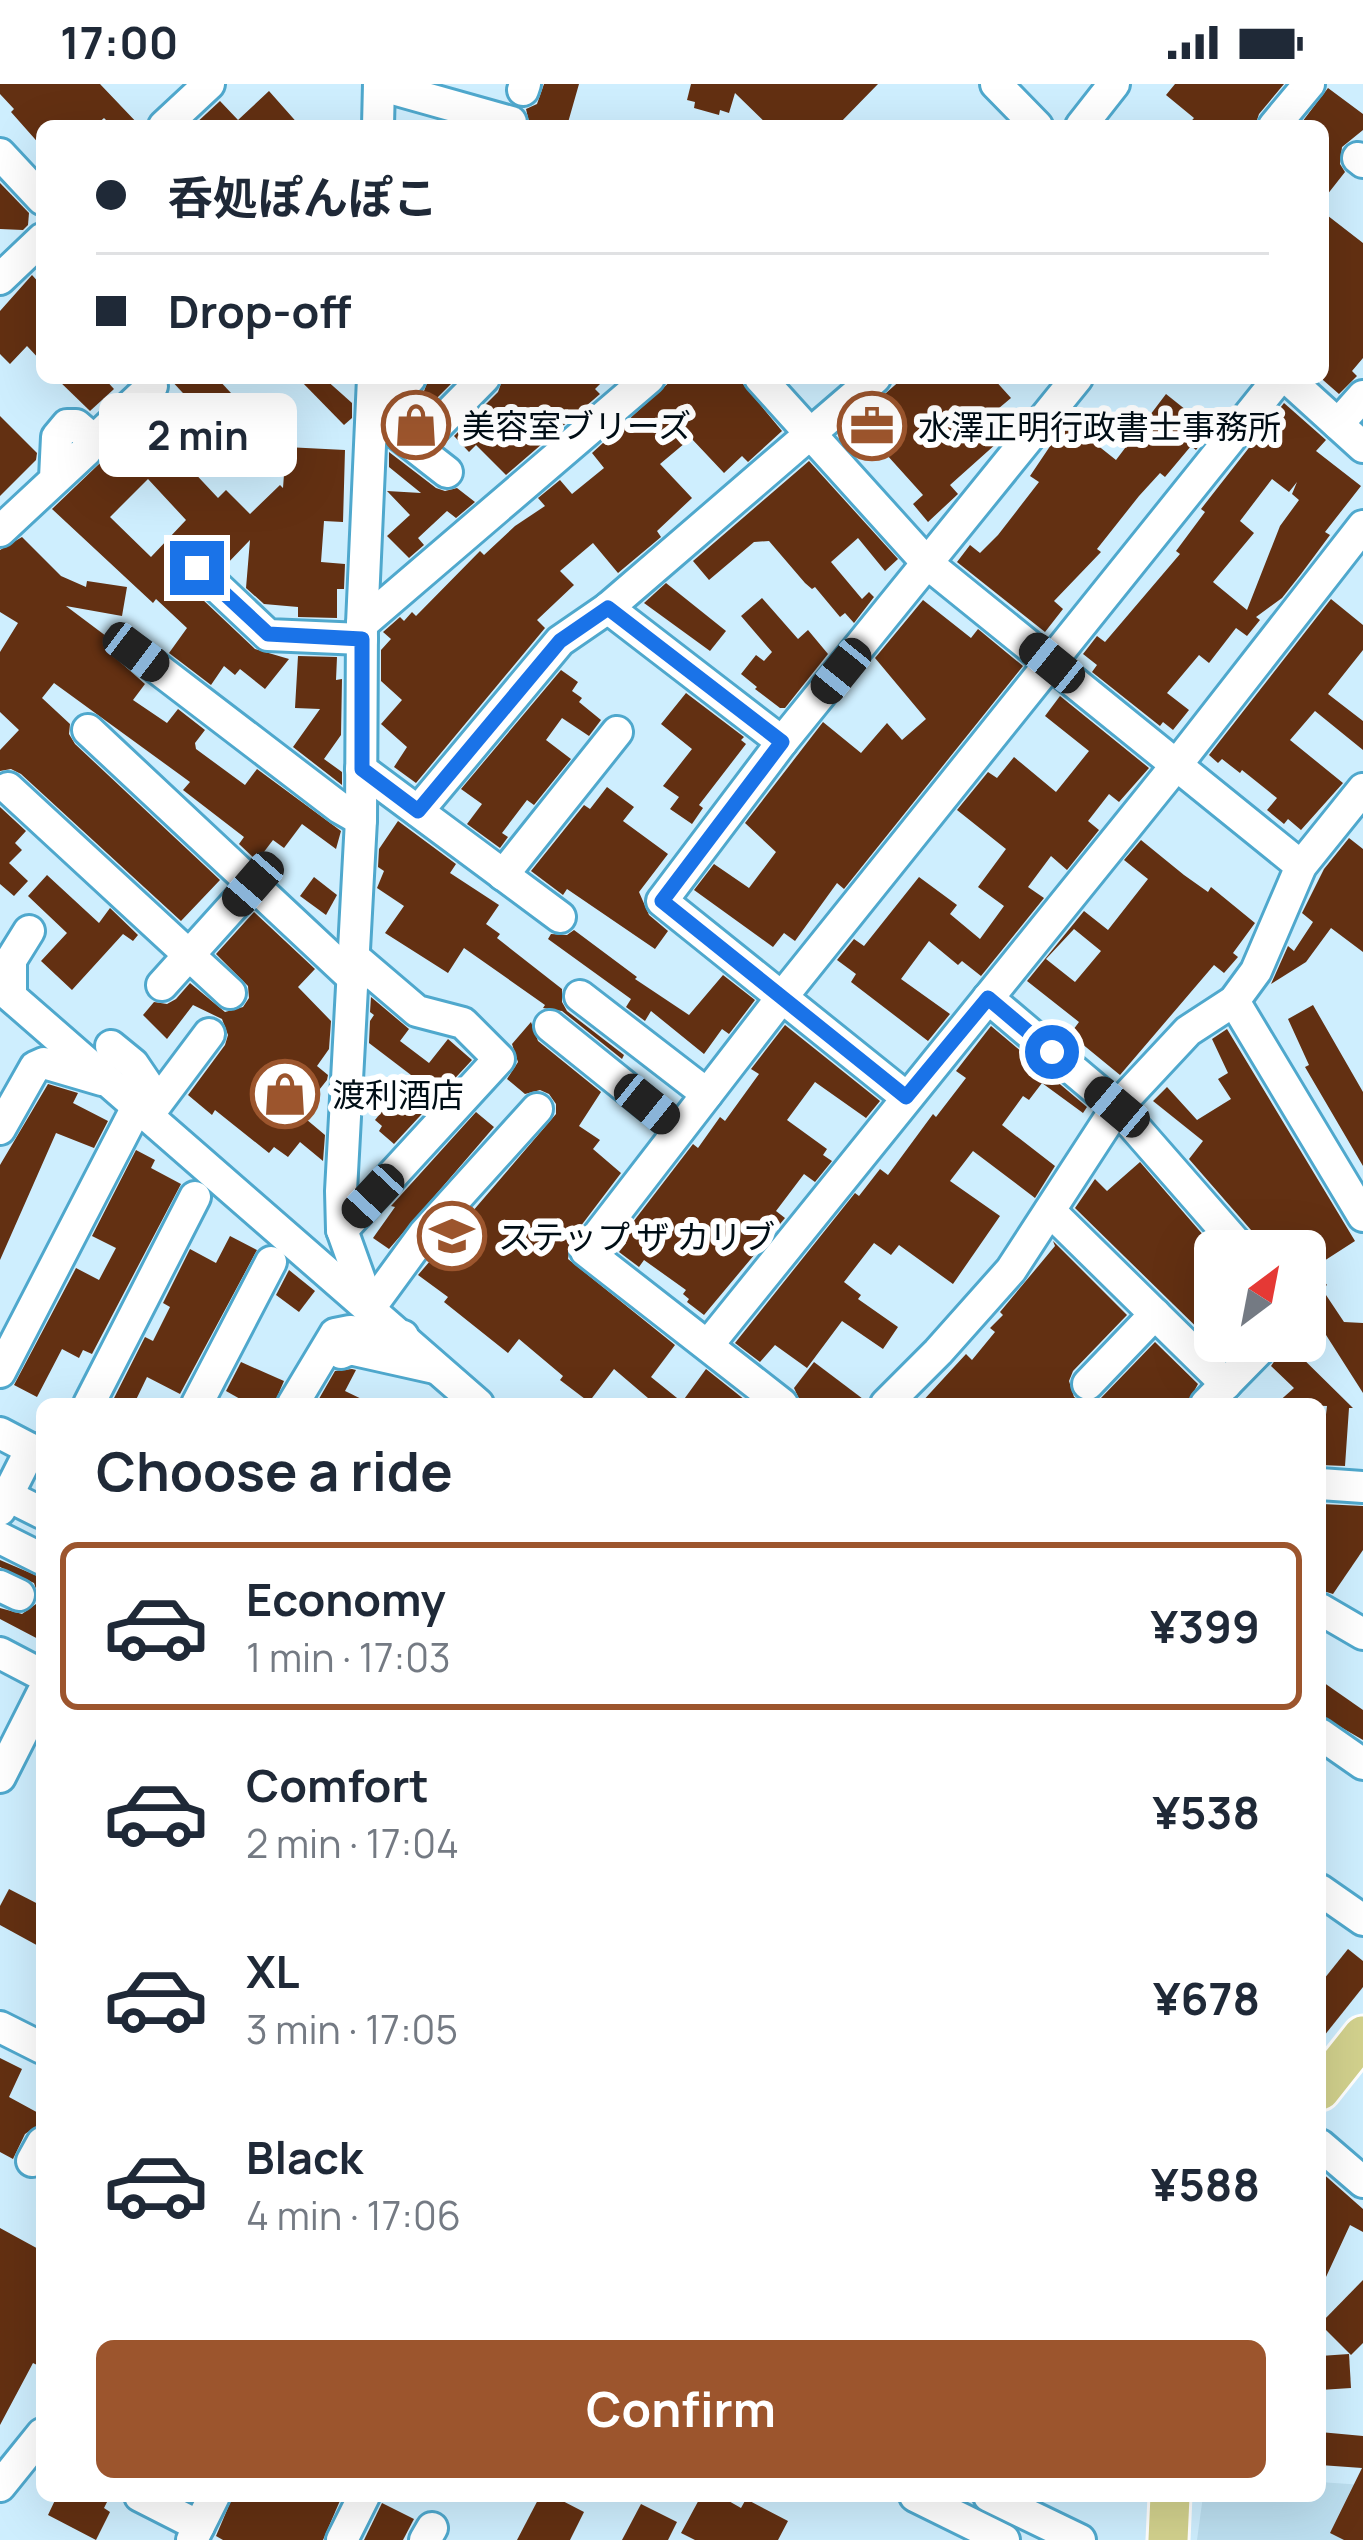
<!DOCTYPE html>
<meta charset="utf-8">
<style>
:root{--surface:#fff;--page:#f2f2f3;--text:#1f2937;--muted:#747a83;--line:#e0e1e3;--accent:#9c552d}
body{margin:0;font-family:Manrope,"Noto Sans JP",sans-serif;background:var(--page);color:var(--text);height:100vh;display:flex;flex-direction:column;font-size:45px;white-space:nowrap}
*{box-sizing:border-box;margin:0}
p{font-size:39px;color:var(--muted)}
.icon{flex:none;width:66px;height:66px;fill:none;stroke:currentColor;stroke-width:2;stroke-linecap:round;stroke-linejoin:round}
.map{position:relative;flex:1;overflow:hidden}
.drawer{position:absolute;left:36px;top:1314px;width:1290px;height:1104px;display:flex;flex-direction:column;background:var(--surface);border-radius:18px;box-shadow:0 12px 48px #0002}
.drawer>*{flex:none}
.hud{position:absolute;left:36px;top:36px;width:1293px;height:264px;border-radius:18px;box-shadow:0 12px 48px #0002;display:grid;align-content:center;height:264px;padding:0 60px;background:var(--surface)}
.needle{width:78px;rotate:32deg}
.controls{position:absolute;left:1194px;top:1146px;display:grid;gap:24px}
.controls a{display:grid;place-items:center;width:132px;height:132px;border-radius:18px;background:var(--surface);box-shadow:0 12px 48px #0002;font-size:60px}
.end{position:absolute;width:54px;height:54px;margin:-27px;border:15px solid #1a73e8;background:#fff;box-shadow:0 0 0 6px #fff}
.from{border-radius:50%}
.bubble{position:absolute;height:84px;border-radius:18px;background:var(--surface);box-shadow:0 12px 48px #0002;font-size:39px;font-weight:700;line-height:84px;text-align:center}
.car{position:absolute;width:36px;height:72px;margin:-36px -18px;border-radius:15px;box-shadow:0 0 9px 3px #0007;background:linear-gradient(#222 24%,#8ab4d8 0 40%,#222 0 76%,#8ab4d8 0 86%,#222 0)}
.hud b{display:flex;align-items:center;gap:42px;height:114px;font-size:45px}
.hud b+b{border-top:3px solid var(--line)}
.hud i{width:30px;height:30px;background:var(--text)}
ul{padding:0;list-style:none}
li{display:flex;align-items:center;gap:36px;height:168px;margin:0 24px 18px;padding:0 36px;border:6px solid transparent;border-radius:18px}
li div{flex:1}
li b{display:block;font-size:45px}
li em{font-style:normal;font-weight:700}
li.selected{border-color:var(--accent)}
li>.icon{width:108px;height:108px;stroke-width:1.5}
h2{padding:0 60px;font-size:54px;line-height:144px}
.action{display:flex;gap:24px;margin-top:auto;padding:24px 60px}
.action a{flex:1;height:138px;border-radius:18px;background:var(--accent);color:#fff;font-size:48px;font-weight:700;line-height:138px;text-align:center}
.status{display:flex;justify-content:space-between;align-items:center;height:84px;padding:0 60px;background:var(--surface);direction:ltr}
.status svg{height:33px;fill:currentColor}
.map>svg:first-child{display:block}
.built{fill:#bcdff0}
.building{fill:#633012;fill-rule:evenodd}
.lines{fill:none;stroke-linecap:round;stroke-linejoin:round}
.minor-casing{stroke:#4fa8cd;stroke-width:36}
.major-casing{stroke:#fff;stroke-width:45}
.minor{stroke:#fff;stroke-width:30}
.major{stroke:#d2d18d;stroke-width:39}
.route{stroke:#1a73e8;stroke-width:15}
.labels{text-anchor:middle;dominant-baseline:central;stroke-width:12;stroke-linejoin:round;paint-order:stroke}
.poi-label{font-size:33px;fill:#000e16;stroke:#fff;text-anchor:start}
</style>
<div class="status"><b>17:00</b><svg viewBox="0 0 49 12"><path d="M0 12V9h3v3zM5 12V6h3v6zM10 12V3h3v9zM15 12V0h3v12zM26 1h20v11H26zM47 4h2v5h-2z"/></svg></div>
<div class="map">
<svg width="1363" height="2456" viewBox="0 0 1363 2456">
<rect width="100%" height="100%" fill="#ceeefe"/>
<polygon class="built" points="1320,2398 1363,2401 1363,2456 1197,2456 1203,2412 1320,2412"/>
<g class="building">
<polygon points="0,0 100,0 140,42 112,42 104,34 95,42 42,42 42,63 11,28 14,25 0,10"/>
<polygon points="544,0 579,0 567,42 530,42 526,25 537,20"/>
<polygon points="691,0 878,0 837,42 769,42 735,9 729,29 720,26 719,31 694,24 695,18 687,16"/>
<polygon points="1175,0 1284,0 1259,30 1255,42 1187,42 1194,34 1166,11"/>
<polygon points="1328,4 1363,30 1363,46 1342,63 1340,80 1345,88 1323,116 1323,42 1299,42"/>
<polygon points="269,7 300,42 193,42 220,17 238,36"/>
<polygon points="0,99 29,129 28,141 23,146 0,145"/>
<polygon points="1323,128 1363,159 1363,274 1352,287 1357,292 1339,310 1323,296"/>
<polygon points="32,191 42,202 42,278 27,262 10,280 0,270 0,227"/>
<polygon points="56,294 104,294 114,305 90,327"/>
<polygon points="169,294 217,294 272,353 246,377"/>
<polygon points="298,294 324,294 352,319 352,334 344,341"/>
<polygon points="429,294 457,294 414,337 403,329 424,307"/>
<polygon points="503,294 606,294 595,305 600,310 506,391 476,361 469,368 454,352 498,308"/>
<polygon points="674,294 738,294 782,347 748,378 742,372 724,389 691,354 660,380 692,414 657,447 661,453 618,489 593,459 560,487 574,501 537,536 545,544 416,699 394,683 407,663 381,640 402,616 381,597 381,566 391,555 383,548 400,533 404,537 412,528 416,532 480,467 484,471 515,442 545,422 538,414 560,396 572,410 604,384 592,369"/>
<polygon points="903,294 993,294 1011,314 980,340 997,359 950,401 958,410 928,438 913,420 923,411 877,360 874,363 852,339"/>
<polygon points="1166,310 1211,346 1196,366 1191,362 1165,393 1160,389 1139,412 1097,465 1101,468 1054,517 1063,525 1045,548 957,478 970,461 980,469 998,451 1039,398 1030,392 1067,337 1116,376"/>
<path d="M1284,319L1326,356L1316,367L1361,402L1325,448L1330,451L1301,490L1282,514L1256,533L1260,536L1247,552L1236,544L1209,579L1199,571L1167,609L1189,626L1173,646L1163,638L1160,642L1092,588L1097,581L1083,570L1097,552L1105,558L1180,470L1176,467L1205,428L1201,425ZM1272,395L1289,408L1297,398L1292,410L1299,416L1280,442L1247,526L1213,498L1254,449L1240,437Z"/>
<polygon points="0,332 37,369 36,376 0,412"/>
<path d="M145,336L218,414L226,406L250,430L280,401L283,404L286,363L345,366L343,438L324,437L321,478L345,480L344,505H337V534L298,533V523L264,520L246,504L250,456L224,483L200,465L184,470L178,478L184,498L255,565L289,575L265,605L240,585L235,591L224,582L211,601L169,569L187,544L156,515L153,519L52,425ZM148,395L186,436L151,473L110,433Z"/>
<polygon points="389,368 436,404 445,407 457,404 475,418 456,434 447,427 418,454 424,461 409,474 387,452 410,431 387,407 421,409 389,383"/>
<polygon points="809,377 898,475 885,487 858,454 831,478 862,515 869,508 874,513 854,539 845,529 840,533 815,503 812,505 805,499 769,457 754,458 709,496 693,477"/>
<polygon points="22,453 61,492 86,503 87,497 127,503 122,532 66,522 118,561 119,577 145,600 133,616 167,639 178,625 205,646 195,659 196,665 245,701 257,685 341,747 336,765 302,740 284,764 273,756 257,777 239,760 244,753 183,706 190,698 54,599 42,614 70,640 69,650 75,660 220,796 181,837 21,690 11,685 0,687 0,666 19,646 0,628 0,568 18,539 0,528 0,466"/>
<polygon points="666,499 726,547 710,567 644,519"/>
<polygon points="762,514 798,555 808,546 828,570 785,624 780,624 755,605 757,603 741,590 756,571 764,577 772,568 741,532"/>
<polygon points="1331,515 1363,541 1363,566 1328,610 1363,637 1363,666 1315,627 1290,656 1343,699 1301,746 1288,735 1284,740 1267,726 1277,714 1242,686 1240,689 1222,675 1218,679 1209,671"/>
<polygon points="923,516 971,554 978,545 1023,582 844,805 837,799 795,857 784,849 773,863 694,806 714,780 749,804 776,768 745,739 823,638 861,669 887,639 902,656 926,635 875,574"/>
<polygon points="298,572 337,573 336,596 342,595 341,651 324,675 342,688 342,701 293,663 320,625 295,624"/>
<polygon points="561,586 578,598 572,607 582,614 579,618 601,636 589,652 562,634 546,656 571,675 534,721 527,716 502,749 508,753 500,764 467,740 482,720 461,705"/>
<polygon points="686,609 744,653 741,656 746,660 699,721 703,724 692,740 670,725 679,713 663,702 692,665 661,640"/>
<polygon points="1060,612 1149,684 1119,718 1109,710 1088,737 1099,746 1067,786 1051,772 1028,803 1044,814 981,892 962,877 958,881 929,857 901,895 950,930 928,957 851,898 856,890 837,876 854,855 864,862 919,793 957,821 950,830 980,855 1004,822 978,803 1006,765 957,726 988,688 997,694 1014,673 1056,708 1089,667 1045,632"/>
<polygon points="607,703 634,723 623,737 668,770 639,808 649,831 668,847 655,865 567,805 563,811 531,787 584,721 590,725"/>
<polygon points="0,723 26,747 15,759 22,766 9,779 28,797 14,812 0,800"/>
<polygon points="398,737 456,780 450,789 499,821 486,840 500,850 497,854 562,905 562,918 567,927 624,971 622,975 562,927 543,924 545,921 464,864 448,889 385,849 404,822 377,804 384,787 378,783 379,765"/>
<polygon points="1349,754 1363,765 1363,868 1331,844 1306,878 1271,900 1288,862 1294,867 1313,838 1302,829 1324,785"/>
<path d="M1141,756L1184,791L1208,808L1211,803L1255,839L1233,869L1238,873L1224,889L1214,881L1120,991L1070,950L1079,938L1027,897L1084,827L1108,846L1148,795L1124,776ZM1074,845L1101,867L1075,898L1046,875Z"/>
<polygon points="47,791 99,839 110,824 138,851 133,857 123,850 72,906 41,877 67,849 28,812"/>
<polygon points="314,793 337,811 326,831 300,812"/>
<polygon points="254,828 315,885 298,903 331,937 329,965 317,982 328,991 327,996 300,1030 325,1051 323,1077 300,1058 288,1073 274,1063 269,1069 215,1026 212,1031 188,1011 225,961 228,951 222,935 193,921 167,955 143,931 154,918 167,920 176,915 190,899 225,928 243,923 249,914 248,902 216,870"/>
<polygon points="574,846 637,893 635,895 689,931 723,891 755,916 729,950 722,945 704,970 651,927 645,937 626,923 631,915 548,855 551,850 567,851"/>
<polygon points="371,913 409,945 400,957 429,979 448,955 472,976 394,1060 379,1047 382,1042 375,1036 411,991 369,959 370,937 374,931 370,928"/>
<polygon points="1313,921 1363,1008 1363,1082 1305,983 1309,981 1288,935"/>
<polygon points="531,938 538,957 601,1008 579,1042 600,1056 593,1065 621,1089 571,1155 568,1175 675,1261 651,1293 682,1318 706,1285 750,1320 655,1320 614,1285 589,1318 560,1296 563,1292 519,1255 508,1269 444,1218 448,1213 418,1191 556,1030 556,1020 549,1010 540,1006 525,1010 507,995 518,978 512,960"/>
<polygon points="785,941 880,1017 866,1034 815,998 787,1036 827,1065 823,1071 832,1077 815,1098 804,1090 776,1127 785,1134 704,1231 687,1218 689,1215 683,1210 686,1206 644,1176 639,1183 619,1168 626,1159 620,1155 693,1060 698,1064 720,1033 725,1037 759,990 751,985"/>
<polygon points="991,942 1087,1023 1083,1029 1042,999 1029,1016 1023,1012 1002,1041 1055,1082 1035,1114 973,1067 950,1097 1000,1132 953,1200 899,1161 891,1171 874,1159 844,1198 861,1211 858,1215 898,1243 883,1265 842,1237 807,1284 775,1261 760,1278 735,1259 855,1109 859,1112 880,1085 888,1091 933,1030 936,1033 966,994 956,987"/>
<polygon points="1227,945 1355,1157 1313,1184 1327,1201 1322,1205 1344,1238 1363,1239 1363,1309 1305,1218 1305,1167 1262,1167 1258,1154 1189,1075 1203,1057 1153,1017 1167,1003 1197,1036 1231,1015 1218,995 1228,989 1212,955"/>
<polygon points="48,1000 78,1009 73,1019 108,1037 94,1064 56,1049 0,1176 0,1081"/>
<polygon points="476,1028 494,1043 389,1165 373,1154 395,1123 391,1122"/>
<polygon points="136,1066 155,1076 151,1084 181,1100 92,1270 83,1266 79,1274 62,1265 37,1313 14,1301 76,1184 99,1196 116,1164 92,1152"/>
<polygon points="1140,1078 1217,1167 1215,1257 1232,1257 1222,1268 1075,1124 1095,1095 1107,1107"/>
<polygon points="230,1152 257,1166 180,1310 147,1293 134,1320 111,1320 145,1253 153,1257 170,1223 163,1219 190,1165 216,1179"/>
<polygon points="1053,1157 1127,1231 1073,1287 1069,1297 1074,1313 1085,1319 1101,1314 1155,1258 1198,1300 1187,1320 920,1320 966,1270 972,1276 995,1248 990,1244 1003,1231 1000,1228 1055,1162"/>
<polygon points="289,1186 315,1207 299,1228 276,1211"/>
<polygon points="1287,1259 1353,1324 1349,1324 1345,1382 1320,1381 1327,1322 1276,1320 1294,1304 1271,1282"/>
<polygon points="241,1278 284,1297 274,1320 249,1320 226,1307"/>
<polygon points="814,1278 867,1318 867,1320 801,1319 794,1304"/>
<polygon points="352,1285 356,1286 345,1307 372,1320 316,1320 335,1287"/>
<polygon points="1322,1420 1363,1422 1363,1466 1333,1510 1320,1506"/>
<polygon points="0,1476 42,1494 42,1557 0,1535 0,1524 22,1530 36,1520 38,1511 34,1499 0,1483"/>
<polygon points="1320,1596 1363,1626 1363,1656 1320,1631"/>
<polygon points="9,1805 42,1822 42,1864 0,1841 0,1822"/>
<polygon points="1348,1865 1363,1877 1363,1903 1320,1957 1320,1900"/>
<polygon points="0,1974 22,1985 9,2013 42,2031 40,2040 25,2050 13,2075 0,2068"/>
<polygon points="1320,2087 1363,2125 1363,2148 1350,2141 1320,2206"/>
<polygon points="0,2144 42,2167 42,2272 37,2281 33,2279 0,2341"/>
<polygon points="1363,2196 1363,2259 1351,2271 1320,2240"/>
<polygon points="1349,2270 1351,2304 1320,2306 1320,2272"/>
<polygon points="1320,2348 1363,2352 1363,2456 1344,2456 1330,2449 1362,2384 1320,2381"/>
<polygon points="57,2412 110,2412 104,2424 110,2428 96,2456 48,2431"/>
<polygon points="233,2412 342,2412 323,2456 223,2456 216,2452"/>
<polygon points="540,2412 553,2412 584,2428 570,2456 517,2456"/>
<polygon points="701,2412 720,2412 741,2424 746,2415 788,2437 778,2456 695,2456 681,2449"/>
<polygon points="382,2419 414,2435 403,2456 364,2456"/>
<polygon points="641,2420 677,2438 668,2456 622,2456"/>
</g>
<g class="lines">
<g class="minor-casing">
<g id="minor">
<polyline points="996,0 1037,42"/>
<polyline points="379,1 511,38"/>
<polyline points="523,6 525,0"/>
<polyline points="164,42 209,0"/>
<polyline points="378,42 379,0"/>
<polyline points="1081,42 1114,0"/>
<polyline points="1274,42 1309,0"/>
<polyline points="0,70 42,115"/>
<polyline points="1358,74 1363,78"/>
<polyline points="0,195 42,155"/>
<polyline points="760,294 928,480 1301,782"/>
<polyline points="1287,294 1363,363"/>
<polyline points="374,331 447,388"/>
<polyline points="372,334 410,294"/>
<polyline points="1338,340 1363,312"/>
<polyline points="89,361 152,302"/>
<polyline points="416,363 484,294"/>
<polyline points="0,447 87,366 90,353 76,341 67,341 57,353 55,394"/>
<polyline points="197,484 268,551 362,555"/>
<polyline points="608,524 782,658"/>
<polyline points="362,540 649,294"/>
<polyline points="136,568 340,724 361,736"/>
<polyline points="88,646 355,896"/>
<polyline points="361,685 560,833"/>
<polyline points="8,704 230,909"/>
<polyline points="418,727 560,557 608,524 875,294"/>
<polyline points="503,791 617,648"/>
<polyline points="162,901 253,800"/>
<polyline points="0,903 478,1320"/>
<polyline points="11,912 11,876 29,847"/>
<polyline points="580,912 707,1010"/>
<polyline points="988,914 1117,1023 1243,1167"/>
<polyline points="1234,917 1363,1132"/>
<polyline points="550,942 679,1046"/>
<polyline points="111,962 133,980 158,1017"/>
<polyline points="906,1013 662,817 782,658 1077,294"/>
<polyline points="149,1030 209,950"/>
<polyline points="0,1045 35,983 44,979 102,996"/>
<polyline points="1050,1127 1226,1300"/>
<polyline points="342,1146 499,975 463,939 417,927 356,875"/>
<polyline points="370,1224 342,1146 341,1107 361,736 362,540 373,294"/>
<polyline points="370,1224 424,1150 537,1025"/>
<polyline points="708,1261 1178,679 1363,442"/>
<polyline points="341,1269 350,1265 435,1284"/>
<polyline points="0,1288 138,1021"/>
<polyline points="1088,1300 1155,1230"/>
<polyline points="89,1320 195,1113"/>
<polyline points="197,1320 271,1178"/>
<polyline points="293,1320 335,1250 350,1247 403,1252"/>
<polyline points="782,1320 586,1167 782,913 1279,294"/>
<polyline points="886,1320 938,1268 1011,1186 1117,1023 1188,947 1234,917 1256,887 1301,782 1363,705"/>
<polyline points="1206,1320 1268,1257"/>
<polyline points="0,1349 42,1371"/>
<polyline points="1320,1400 1363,1403"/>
<polyline points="0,1408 42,1429"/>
<polyline points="0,1426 31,1365"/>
<polyline points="0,1454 42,1475"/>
<polyline points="0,1502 19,1511"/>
<polyline points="1320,1525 1363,1550"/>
<polyline points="0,1569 42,1591"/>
<polyline points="1320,1650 1363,1680"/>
<polyline points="0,1693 42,1610"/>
<polyline points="1320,1806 1363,1836"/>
<polyline points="0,1943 42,1964"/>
<polyline points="1320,2061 1363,2098"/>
<polyline points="32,2077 42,2059"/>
<polyline points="0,2402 42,2350"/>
<polyline points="140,2412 199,2442"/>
<polyline points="915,2412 1004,2456"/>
<polyline points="989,2412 1080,2456"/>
<polyline points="192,2456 214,2412"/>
<polyline points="342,2456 364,2412"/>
<polyline points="425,2456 432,2444"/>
</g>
</g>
<g class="major-casing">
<g id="major">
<polyline points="1320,2006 1363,1952"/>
<polyline points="1168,2456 1170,2412"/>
</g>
</g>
<use href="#minor" class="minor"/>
<use href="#major" class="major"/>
</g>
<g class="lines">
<polyline class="route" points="197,484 268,550 362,555 362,685 418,727 560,557 608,524 782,658 662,817 906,1013 988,914 1052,968"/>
</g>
<defs>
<g id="shop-ring" transform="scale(3.45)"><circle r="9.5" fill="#fff" stroke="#9c552d" stroke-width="1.5"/><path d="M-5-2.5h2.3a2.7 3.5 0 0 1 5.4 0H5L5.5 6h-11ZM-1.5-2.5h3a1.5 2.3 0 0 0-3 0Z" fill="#9c552d"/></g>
<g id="office-ring" transform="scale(3.45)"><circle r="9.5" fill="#fff" stroke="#9c552d" stroke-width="1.5"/><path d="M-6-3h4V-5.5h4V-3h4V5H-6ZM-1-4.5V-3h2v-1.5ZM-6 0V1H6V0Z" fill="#9c552d"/></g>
<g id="school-ring" transform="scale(3.45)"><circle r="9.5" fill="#fff" stroke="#9c552d" stroke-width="1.5"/><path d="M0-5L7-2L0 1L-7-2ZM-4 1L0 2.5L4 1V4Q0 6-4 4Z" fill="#9c552d"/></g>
</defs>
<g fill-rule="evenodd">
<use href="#shop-ring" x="416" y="341"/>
<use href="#office-ring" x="872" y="342"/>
<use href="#shop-ring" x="285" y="1010"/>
<use href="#school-ring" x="452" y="1152"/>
</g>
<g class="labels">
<g class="poi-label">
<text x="462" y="341">美容室ブリーズ</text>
<text x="918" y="342">水澤正明行政書士事務所</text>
<text x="332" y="1010">渡利酒店</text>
<text x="498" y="1152">ステップ ザ カリブ</text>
</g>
</g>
</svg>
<div class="controls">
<a><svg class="needle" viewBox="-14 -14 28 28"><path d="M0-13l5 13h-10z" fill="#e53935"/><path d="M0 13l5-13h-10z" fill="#747a83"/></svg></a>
</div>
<i class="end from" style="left:1052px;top:968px"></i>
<i class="end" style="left:197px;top:484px"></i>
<div class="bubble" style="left:99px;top:309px;width:198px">2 min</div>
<i class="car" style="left:136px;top:568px;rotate:127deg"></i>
<i class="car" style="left:1052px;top:579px;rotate:309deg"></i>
<i class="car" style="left:841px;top:587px;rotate:219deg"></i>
<i class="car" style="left:253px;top:800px;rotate:221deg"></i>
<i class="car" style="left:647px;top:1020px;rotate:129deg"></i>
<i class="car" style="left:1117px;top:1023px;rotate:310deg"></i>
<i class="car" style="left:373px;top:1112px;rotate:223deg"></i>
<div class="hud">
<b><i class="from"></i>呑処ぽんぽこ</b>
<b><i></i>Drop-off</b>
</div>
<section class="drawer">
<h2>Choose a ride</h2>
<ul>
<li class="selected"><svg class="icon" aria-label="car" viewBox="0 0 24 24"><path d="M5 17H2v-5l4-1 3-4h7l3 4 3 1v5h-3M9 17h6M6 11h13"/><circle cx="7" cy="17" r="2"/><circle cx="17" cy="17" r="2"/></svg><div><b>Economy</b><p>1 min · 17:03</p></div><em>¥399</em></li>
<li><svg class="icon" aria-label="car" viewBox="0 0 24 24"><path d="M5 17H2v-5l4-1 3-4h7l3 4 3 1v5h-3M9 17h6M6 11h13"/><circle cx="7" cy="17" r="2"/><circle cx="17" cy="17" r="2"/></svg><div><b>Comfort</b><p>2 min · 17:04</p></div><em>¥538</em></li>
<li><svg class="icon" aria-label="car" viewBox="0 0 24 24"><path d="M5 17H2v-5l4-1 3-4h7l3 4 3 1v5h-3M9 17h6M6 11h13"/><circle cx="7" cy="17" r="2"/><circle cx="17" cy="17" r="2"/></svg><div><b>XL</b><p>3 min · 17:05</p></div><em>¥678</em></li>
<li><svg class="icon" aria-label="car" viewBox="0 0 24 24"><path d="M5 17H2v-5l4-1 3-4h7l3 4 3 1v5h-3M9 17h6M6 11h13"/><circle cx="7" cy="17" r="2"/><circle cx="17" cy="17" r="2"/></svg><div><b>Black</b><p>4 min · 17:06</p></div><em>¥588</em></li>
</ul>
<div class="action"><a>Confirm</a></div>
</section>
</div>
